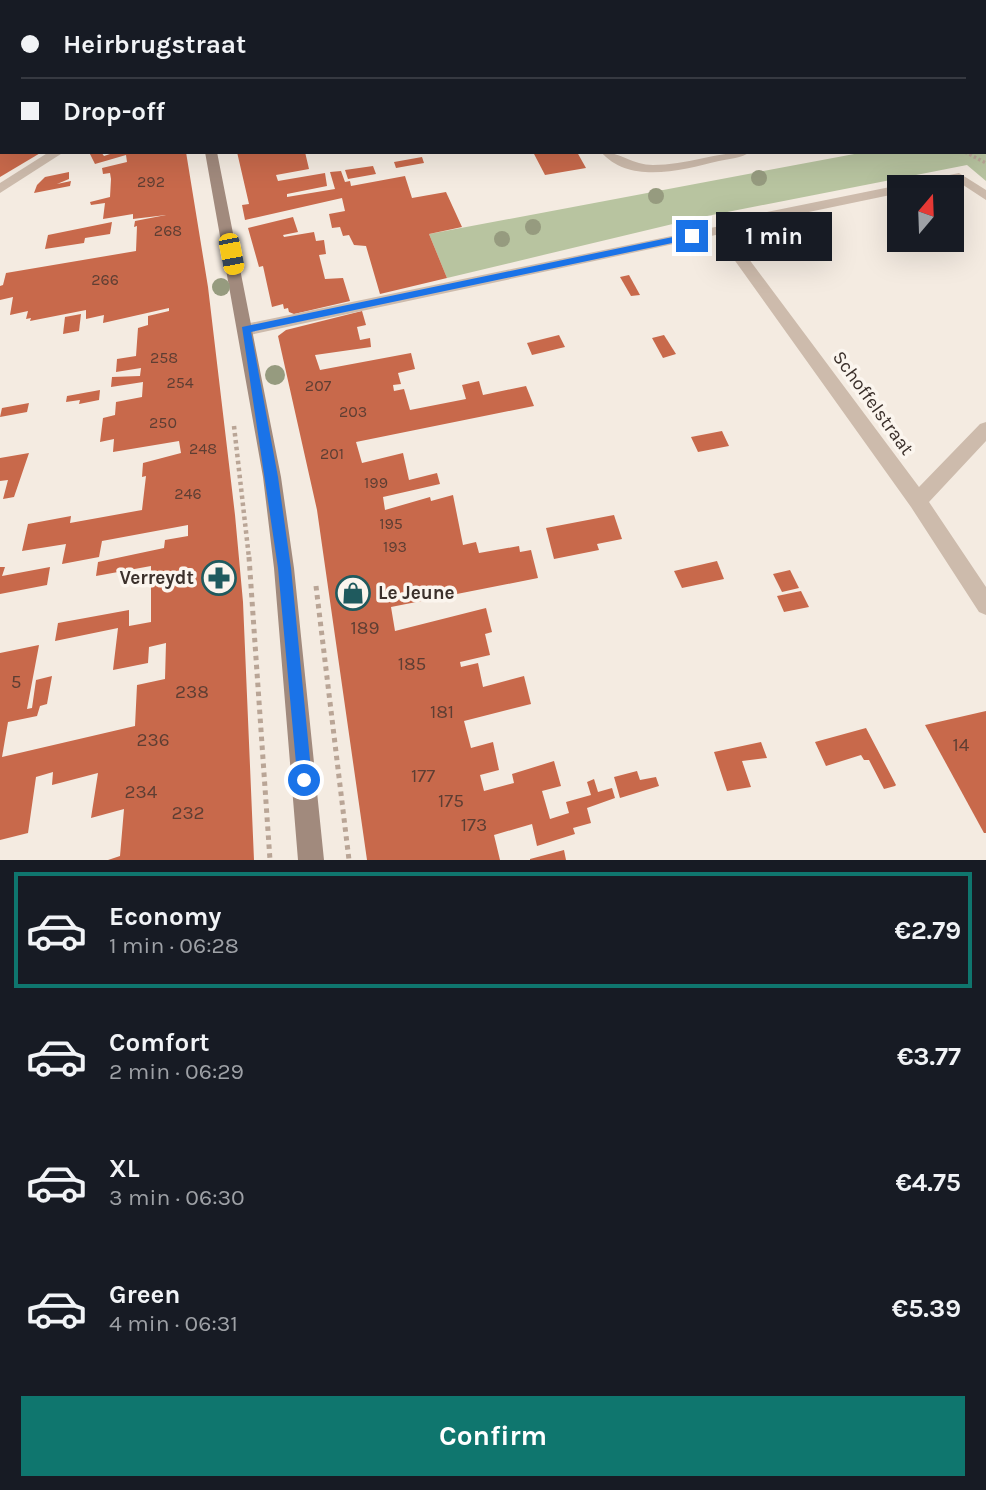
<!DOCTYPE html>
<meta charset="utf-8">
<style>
:root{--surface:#171b24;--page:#20242c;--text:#f1f3f6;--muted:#9ea1a6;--line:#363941;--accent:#0f766e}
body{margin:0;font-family:Karla,sans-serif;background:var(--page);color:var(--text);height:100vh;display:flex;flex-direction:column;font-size:26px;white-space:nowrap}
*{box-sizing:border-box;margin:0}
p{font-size:23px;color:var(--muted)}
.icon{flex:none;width:38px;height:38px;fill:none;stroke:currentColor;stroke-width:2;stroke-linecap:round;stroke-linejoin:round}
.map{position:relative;height:860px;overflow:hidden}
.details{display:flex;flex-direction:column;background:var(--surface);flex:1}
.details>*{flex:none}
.banner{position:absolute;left:0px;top:0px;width:987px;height:154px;box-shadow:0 7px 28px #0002;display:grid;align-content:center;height:154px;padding:0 21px;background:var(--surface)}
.needle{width:46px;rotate:19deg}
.fabs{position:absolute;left:887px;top:175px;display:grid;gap:14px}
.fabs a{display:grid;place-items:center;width:77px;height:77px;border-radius:0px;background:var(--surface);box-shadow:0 7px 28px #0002;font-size:35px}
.end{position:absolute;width:32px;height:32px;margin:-16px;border:9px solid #1a73e8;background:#fff;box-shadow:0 0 0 4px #fff}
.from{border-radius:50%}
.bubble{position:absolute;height:49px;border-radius:0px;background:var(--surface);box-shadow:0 7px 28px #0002;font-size:23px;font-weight:700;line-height:49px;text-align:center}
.car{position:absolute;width:21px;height:42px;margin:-21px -10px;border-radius:9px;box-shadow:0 0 5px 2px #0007;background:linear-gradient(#f5c518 24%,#345 0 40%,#f5c518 0 76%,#345 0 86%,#f5c518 0)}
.banner b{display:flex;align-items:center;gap:24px;height:66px;font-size:26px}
.banner b+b{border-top:2px solid var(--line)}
.banner i{width:18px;height:18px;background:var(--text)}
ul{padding:12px 0 0;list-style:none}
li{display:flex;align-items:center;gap:21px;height:116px;margin:0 14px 10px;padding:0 7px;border:4px solid transparent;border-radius:0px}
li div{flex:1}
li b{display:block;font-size:26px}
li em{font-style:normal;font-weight:700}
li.active{border-color:var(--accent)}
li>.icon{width:63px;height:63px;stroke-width:1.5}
.button{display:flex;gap:14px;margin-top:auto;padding:14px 21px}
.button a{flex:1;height:80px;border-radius:0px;background:var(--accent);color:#fff;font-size:28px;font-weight:700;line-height:80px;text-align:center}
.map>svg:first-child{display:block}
.green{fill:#b8c4a0}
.building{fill:#c8694b}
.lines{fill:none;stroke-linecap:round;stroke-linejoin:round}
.path-far2{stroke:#b9a596;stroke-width:3.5;stroke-dasharray:2.5 2.5;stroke-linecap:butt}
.path-far1{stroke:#b9a596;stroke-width:4.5;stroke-dasharray:3.5 3.5;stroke-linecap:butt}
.path{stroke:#b9a596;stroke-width:5;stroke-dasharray:4.5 4.5;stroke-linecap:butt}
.lane{fill:#cdbbac;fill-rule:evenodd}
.street{fill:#cdbbac;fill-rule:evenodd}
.secondary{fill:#a18a7d;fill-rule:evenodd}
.tree{fill:#969b7f}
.route{fill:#1a73e8}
.labels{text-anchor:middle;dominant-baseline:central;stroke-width:7;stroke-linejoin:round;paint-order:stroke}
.number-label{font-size:16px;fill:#5e3e33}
.street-label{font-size:19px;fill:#3b302b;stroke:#fbf5ee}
.poi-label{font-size:19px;font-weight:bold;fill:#3b302b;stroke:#fbf5ee;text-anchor:end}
.near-number-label{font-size:19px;fill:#5e3e33}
</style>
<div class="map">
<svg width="986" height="860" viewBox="0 0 986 860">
<rect width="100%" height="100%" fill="#f4ebe1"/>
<polygon class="green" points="810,0 986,0 986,181 967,165 702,217 447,278 429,234 865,152 985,152 985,2"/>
<g class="building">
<polygon points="0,152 42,152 0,177"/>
<polygon points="89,152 101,152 104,156 116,152 186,152 208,287 235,515 243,602 254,860 108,860 120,856 124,809 91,818 98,773 52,785 53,772 36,777 28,833 0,840 0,653 39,645 27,709 32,708 36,680 52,676 47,704 40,706 37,716 8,722 2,757 135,726 137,685 165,679 166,643 149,647 148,663 113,670 118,628 55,641 58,623 129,610 129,626 151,622 151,566 96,576 98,562 164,548 165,540 188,536 188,525 102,541 99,557 62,564 66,544 22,551 28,524 71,516 70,523 142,510 146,476 142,477 143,463 181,453 179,441 113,452 114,439 100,442 103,418 115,415 116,402 142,397 143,382 111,387 112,377 140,376 141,368 116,372 117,359 136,356 138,328 148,325 148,316 169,311 169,308 103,323 104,315 86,319 86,310 30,321 31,318 26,319 28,311 10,315 13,297 0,300 0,286 3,285 6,273 136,251 137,226 134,227 135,221 166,215 133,219 133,214 103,219 105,203 91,205 90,202 110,197 111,179 110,173 103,174 102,168 127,162 126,155 95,164"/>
<polygon points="237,152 305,152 309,169 276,175 278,181 325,173 327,186 287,194 287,197 335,189 330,172 341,171 345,182 350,181 351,186 405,176 412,198 446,192 462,227 429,234 447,278 380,294 366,246 354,245 349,235 343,236 340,227 332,228 329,214 345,211 342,198 245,220 242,205 249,204"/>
<polygon points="533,152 577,152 586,168 545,175"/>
<polygon points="422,157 424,163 396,168 394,162"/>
<polygon points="373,166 376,174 348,179 345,170"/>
<polygon points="69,172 69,179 57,184 71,181 70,186 34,193 37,185 45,177"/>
<polygon points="293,217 298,232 283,235 284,237 314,232 316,241 324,240 326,254 319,255 325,279 343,278 350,301 294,314 289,312 288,308 284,309 283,304 272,307 263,266 259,267 248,228"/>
<polygon points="112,222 110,234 85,238 84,243 45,249 48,235"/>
<polygon points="629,275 640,295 631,296 620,277"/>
<polygon points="362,311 366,325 357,327 360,340 370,338 371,347 315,355 320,370 411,353 415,369 398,373 401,384 393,385 394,391 404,389 410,410 466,399 462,385 479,381 483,395 526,386 534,406 356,442 362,463 403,453 409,480 437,473 440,484 383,497 385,510 430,497 431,501 453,495 463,545 476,542 479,553 519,546 520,552 531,550 538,578 391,607 395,631 486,608 492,632 485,634 490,655 460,662 461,667 478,663 483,687 524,676 531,704 464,721 471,748 493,742 499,770 480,775 484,791 514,783 512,774 554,761 561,786 542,791 550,819 569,813 566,802 591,795 587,782 594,779 598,792 612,788 615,798 587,808 591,823 573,828 575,834 537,846 532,824 494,835 500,860 367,860 317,510 278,336 286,330"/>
<polygon points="81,314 79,331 63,334 65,317"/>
<polygon points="559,335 565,347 532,355 527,343"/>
<polygon points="664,335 676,354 663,358 652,338"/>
<polygon points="100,390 99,400 79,404 80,400 66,402 67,396"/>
<polygon points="29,403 27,412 0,417 2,408"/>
<polygon points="722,431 729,446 698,452 691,437"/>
<polygon points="29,453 14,497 3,499 8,480 0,481 0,458"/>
<polygon points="614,515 622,539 597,544 599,550 554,559 546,528"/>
<polygon points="717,561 724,579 682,588 674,571"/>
<polygon points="0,567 5,567 2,576 50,567 47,585 0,594"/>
<polygon points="790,570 799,588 782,592 773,574"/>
<polygon points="801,591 809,607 784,612 777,596"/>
<polygon points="986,711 986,833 984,833 925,725"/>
<polygon points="866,728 896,785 895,786 884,789 869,760 864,760 861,755 826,766 815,742"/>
<polygon points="761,742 767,758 742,761 751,787 727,791 714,752"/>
<polygon points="637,771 640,780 656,777 659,786 620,798 614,777"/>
<polygon points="564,850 566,860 530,860 530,859"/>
</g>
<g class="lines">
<polyline class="path-far2" points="965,152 986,163"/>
<polyline class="path-far1" points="234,426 249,558"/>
<g class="path">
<polyline points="249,557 270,860"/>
<polyline points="316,586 349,860"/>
</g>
<polygon class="lane" points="720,226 727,230 725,233 245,336 237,330 245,324"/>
<g class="street">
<polygon points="285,0 310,0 284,2"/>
<polygon points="783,0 794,0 795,2 785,2"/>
<rect x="0" y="23" width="2" height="6"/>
<polygon points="49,152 64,152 0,193 0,183"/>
<path d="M601,152C620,152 633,165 653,165C686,165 717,152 750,152C742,158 729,159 719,161C682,170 630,185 601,152Z"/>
<polygon points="959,173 986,190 986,200 957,181 928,187 900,187 900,193 737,227 728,231 919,487 980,424 986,422 986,441 929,502 986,587 986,615 979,612 911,507 713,230 733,219"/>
</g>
<g class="secondary">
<rect x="184" y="0" width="10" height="2"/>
<polygon points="205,152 217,152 281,477 294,568 324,860 298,860 274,568 263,477"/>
</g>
</g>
<g class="tree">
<circle cx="759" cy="178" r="8"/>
<circle cx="656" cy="196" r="8"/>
<circle cx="533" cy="227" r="8"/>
<circle cx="502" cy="239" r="8"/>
<circle cx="221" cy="287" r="9"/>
<circle cx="275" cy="375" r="10"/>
</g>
<polygon class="route" points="692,233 696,234 696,238 251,332 278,477 291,568 312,780 309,785 304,787 298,785 278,568 242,327"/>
<defs>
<g id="pharmacy-ring" transform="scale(1.75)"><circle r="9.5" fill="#fbf5ee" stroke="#1f5a5e" stroke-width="1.5"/><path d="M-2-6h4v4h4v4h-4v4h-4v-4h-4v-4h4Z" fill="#1f5a5e"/></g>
<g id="shop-ring" transform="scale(1.75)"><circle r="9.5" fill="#fbf5ee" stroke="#1f5a5e" stroke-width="1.5"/><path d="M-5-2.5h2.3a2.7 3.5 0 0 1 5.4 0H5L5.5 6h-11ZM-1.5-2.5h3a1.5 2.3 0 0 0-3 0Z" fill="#1f5a5e"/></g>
</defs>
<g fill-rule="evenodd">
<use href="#pharmacy-ring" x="219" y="578"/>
<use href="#shop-ring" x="353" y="593"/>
</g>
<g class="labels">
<g class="number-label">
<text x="151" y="181">292</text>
<text x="168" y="230">268</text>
<text x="105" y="279">266</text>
<text x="164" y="357">258</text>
<text x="180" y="382">254</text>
<text x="318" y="385">207</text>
<text x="353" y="411">203</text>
<text x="163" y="422">250</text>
<text x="203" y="448">248</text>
<text x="332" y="453">201</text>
<text x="376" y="482">199</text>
<text x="188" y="493">246</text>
<text x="391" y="523">195</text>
<text x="395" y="546">193</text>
</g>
<g class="street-label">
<text transform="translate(873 403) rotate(54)">Schoffelstraat</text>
</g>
<g class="poi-label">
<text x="194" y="578">Verreydt</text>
<text x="378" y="593" text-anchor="start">Le Jeune</text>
</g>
<g class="near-number-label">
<text x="365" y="628">189</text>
<text x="412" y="664">185</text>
<text x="16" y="682">5</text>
<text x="192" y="692">238</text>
<text x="442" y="712">181</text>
<text x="153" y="740">236</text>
<text x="961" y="745">14</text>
<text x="423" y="776">177</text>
<text x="141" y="792">234</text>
<text x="451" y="801">175</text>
<text x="188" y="813">232</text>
<text x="474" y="825">173</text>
</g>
</g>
</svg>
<div class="fabs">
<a><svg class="needle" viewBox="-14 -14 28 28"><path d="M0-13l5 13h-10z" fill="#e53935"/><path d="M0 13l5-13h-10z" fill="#9ea1a6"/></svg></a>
</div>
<i class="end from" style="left:304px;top:780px"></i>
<i class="end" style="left:692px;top:236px"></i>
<div class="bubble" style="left:716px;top:212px;width:116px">1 min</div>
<i class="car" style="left:231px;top:254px;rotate:169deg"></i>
<div class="banner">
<b><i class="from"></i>Heirbrugstraat</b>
<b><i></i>Drop-off</b>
</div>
</div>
<section class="details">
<ul>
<li class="active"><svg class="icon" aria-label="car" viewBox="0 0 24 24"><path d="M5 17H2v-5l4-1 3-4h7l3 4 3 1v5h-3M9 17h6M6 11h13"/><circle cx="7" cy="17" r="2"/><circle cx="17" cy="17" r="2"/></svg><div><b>Economy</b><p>1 min · 06:28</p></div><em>€2.79</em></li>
<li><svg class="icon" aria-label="car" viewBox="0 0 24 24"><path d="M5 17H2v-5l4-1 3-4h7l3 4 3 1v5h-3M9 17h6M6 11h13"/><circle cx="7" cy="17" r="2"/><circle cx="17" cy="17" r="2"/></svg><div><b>Comfort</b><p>2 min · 06:29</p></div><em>€3.77</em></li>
<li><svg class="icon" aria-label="car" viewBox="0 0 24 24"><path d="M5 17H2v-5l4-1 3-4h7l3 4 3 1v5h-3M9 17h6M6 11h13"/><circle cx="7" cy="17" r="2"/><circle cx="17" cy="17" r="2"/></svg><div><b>XL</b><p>3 min · 06:30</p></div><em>€4.75</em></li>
<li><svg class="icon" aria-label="car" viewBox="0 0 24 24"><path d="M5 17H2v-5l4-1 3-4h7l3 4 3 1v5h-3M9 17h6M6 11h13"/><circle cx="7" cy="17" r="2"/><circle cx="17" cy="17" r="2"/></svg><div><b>Green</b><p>4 min · 06:31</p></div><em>€5.39</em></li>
</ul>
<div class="button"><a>Confirm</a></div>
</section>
